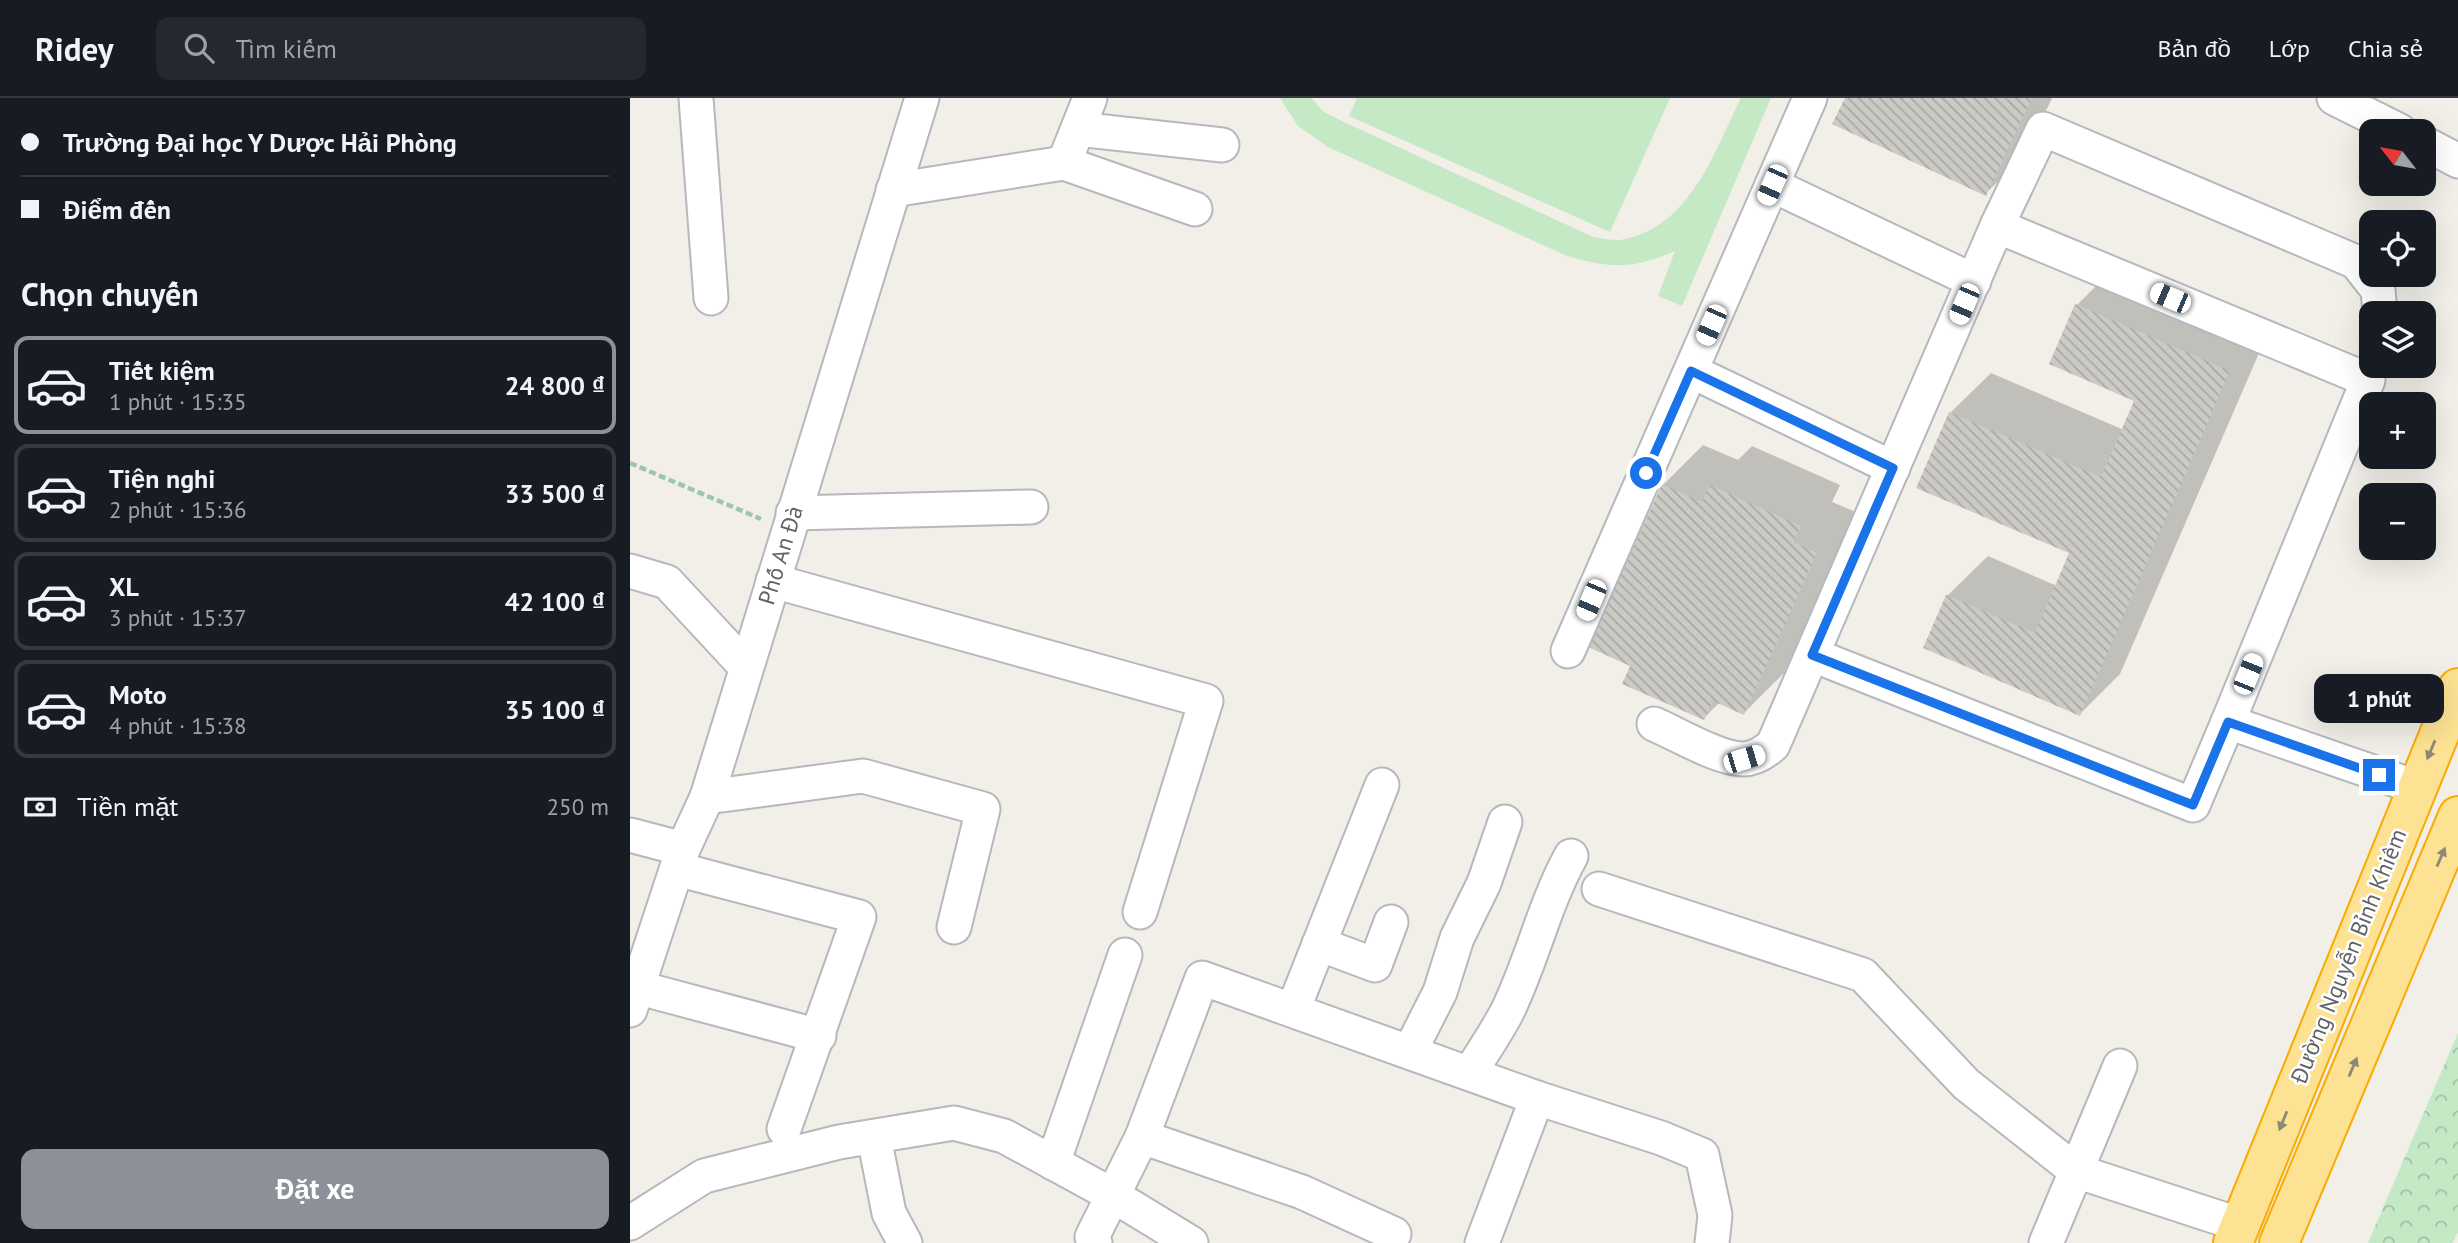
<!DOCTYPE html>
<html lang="vi">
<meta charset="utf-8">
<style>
:root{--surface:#171b24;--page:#242831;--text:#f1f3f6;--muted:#9ea1a6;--line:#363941;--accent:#8c9099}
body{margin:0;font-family:"PT Sans",sans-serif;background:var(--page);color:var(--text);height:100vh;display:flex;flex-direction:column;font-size:26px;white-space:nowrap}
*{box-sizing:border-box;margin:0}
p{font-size:23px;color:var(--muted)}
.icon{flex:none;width:38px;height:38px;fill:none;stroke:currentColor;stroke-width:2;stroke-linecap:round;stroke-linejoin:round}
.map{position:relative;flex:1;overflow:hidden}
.sheet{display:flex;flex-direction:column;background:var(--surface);width:630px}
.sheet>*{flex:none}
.hud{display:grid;align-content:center;height:154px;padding:0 21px;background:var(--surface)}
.needle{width:46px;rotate:301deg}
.controls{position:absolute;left:1729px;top:21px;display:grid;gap:14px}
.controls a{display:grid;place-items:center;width:77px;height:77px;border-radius:14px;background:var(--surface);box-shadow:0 7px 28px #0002;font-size:35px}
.end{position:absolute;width:32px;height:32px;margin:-16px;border:9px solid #1a73e8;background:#fff;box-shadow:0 0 0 4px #fff}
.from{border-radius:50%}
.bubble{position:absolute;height:49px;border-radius:14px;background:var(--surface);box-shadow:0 7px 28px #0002;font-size:23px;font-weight:600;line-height:49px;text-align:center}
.car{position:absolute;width:21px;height:42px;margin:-21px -10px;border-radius:9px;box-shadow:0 0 5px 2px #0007;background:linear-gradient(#fff 24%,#345 0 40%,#fff 0 76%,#345 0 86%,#fff 0)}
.hud b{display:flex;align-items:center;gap:24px;height:66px;font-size:26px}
.hud b+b{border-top:2px solid var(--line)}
.hud i{width:18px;height:18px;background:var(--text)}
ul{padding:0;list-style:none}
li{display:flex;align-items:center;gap:21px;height:98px;margin:0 14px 10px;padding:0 7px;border:4px solid var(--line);border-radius:14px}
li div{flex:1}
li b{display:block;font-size:26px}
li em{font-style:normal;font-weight:600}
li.selected{border-color:var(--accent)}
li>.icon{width:63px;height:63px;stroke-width:1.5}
h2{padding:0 21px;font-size:32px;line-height:84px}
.pay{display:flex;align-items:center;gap:18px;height:77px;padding:0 21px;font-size:26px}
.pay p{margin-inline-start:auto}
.primary-button{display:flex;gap:14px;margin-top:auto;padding:14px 21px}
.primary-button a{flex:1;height:80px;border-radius:14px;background:var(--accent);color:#fff;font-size:28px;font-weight:600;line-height:80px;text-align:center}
header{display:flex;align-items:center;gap:42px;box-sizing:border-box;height:98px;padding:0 35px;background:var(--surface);border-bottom:2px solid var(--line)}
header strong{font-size:33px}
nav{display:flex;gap:38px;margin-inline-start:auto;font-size:24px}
.search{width:490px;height:63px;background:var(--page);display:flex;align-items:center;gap:18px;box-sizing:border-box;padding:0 24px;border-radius:14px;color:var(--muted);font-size:26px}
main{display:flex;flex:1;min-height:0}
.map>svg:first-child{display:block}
.forest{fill:url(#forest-crowns)}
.pitch{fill:#c5e8c5}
.shadow{fill:#0003}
.building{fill:url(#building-back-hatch)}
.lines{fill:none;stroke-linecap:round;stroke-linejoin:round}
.minor-casing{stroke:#b5b8bc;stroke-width:37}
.highway-casing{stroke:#f9ab00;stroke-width:42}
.path{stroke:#9cc7a9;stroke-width:4.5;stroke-dasharray:7 3.5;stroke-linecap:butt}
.minor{stroke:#fff;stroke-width:33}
.highway{stroke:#fde293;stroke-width:38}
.oneway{fill:#8e8975}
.route{stroke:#1a73e8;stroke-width:9}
.labels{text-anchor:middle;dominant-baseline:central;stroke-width:5;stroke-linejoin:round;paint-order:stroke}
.street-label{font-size:23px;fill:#5f6368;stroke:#fff}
</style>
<header>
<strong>Ridey</strong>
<div class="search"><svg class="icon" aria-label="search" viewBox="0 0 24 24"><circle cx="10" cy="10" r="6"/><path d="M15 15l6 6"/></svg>Tìm kiếm</div>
<nav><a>Bản đồ</a><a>Lớp</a><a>Chia sẻ</a></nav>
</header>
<main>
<section class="sheet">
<div class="hud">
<b><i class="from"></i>Trường Đại học Y Dược Hải Phòng</b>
<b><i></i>Điểm đến</b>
</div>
<h2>Chọn chuyến</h2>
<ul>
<li class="selected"><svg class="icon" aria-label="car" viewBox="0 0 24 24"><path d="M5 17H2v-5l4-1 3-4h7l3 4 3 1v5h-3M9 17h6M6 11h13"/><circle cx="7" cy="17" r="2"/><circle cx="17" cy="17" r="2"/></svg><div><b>Tiết kiệm</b><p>1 phút · 15:35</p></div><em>24 800 ₫</em></li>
<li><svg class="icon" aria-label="car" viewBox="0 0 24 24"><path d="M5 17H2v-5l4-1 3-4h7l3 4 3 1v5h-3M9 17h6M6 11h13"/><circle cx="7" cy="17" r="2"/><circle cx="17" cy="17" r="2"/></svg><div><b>Tiện nghi</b><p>2 phút · 15:36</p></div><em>33 500 ₫</em></li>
<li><svg class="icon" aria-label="car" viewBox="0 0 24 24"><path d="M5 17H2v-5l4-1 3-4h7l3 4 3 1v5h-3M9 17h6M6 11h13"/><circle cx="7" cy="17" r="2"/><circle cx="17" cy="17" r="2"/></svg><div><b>XL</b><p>3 phút · 15:37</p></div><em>42 100 ₫</em></li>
<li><svg class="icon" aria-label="car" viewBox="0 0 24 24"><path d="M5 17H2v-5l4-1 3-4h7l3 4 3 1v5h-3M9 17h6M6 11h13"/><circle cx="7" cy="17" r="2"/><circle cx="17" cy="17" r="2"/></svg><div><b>Moto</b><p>4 phút · 15:38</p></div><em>35 100 ₫</em></li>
</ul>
<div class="pay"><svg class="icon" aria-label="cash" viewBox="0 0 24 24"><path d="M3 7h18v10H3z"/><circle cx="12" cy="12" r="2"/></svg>Tiền mặt<p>250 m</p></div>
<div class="primary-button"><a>Đặt xe</a></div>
</section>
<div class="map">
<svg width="1828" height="1145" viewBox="0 0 1828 1145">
<defs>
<pattern id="forest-crowns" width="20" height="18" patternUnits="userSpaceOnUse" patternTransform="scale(1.75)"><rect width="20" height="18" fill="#c5e8c5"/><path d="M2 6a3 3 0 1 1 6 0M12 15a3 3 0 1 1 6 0" fill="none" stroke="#a3c0a4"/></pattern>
<pattern id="building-back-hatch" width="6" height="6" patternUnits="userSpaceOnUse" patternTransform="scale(1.75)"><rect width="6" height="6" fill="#cccac5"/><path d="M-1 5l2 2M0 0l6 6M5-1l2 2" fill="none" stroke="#a9a8a4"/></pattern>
</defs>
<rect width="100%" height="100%" fill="#f1efe8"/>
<polygon class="forest" points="1828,935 1828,1134 1822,1145 1738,1145"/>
<g class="pitch">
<path d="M650,0H681L694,14L712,23L963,139C973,140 986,144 995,141C1061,127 1084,54 1111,0H1141L1052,208L1028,198L1045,153C1003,171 981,171 937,158L698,49L668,28Z"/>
<polygon points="727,0 1040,0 980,134 719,18"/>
</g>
<g class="shadow">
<polygon points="1217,0 1422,0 1396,56 1355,96"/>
<polygon points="1487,167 1639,232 1490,576 1450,616 1317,498 1358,458 1427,488 1441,455 1320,315 1361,275 1494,332 1507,302 1447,207"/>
<polygon points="1073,347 1108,362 1122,348 1210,387 1202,404 1226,414 1154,575 1114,615 1090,604 1074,620 1002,568 1033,387"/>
</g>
<g class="building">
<polygon points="1215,0 1402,0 1356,98 1202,26"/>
<polygon points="1445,206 1600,273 1450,618 1293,550 1316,497 1405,535 1439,455 1286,390 1319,314 1471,379 1504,303 1419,266"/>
<polygon points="1032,386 1072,404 1080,387 1171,428 1163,444 1187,455 1114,617 1083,603 1074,622 992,586 1000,568 958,549"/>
</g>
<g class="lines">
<g class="minor-casing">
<g id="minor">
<polyline points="66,0 81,200"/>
<polyline points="1704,0 1770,33"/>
<polyline points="448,31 592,47"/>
<polyline points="1794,45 1828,63"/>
<polyline points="434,65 565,111"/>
<polyline points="1142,87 1344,183"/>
<polyline points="263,92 434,65 460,0"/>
<polyline points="1367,128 1738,282 1598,624"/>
<polyline points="1061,273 1263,370"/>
<polyline points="163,415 401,409"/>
<polyline points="0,473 37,484 115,568"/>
<polyline points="143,483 576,603 510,814"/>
<polyline points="938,553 1180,0"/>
<polyline points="1183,557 1563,707 1598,624 1786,689"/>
<path d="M1024,626C1047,636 1089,661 1113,661C1125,661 1135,654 1143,647L1367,128L1413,31L1726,164L1748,192L1750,215"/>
<polyline points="77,699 233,678 353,711 324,829"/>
<polyline points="0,737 53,751"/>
<polyline points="47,771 229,819 154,1031"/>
<polyline points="969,791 1233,877 1336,986 1446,1073 1611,1127"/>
<polyline points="689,846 745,867 761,824"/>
<polyline points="6,889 189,938"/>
<polyline points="0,912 53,751 77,699 292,0"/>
<polyline points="663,912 752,687"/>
<polyline points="780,953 810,894 827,840 854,785 875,724"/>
<path d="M840,975C852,955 866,935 877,914C902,863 914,807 941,758"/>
<polyline points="244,1039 259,1115 275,1145"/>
<polyline points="512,1039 572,880 907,1000 1031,1040 1072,1057 1085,1117 1082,1145"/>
<polyline points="423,1065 495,857"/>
<polyline points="0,1125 74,1078 209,1044 324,1025 374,1038 484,1098 561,1145"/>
<polyline points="465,1145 462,1139 512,1039 672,1094 764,1136"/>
<polyline points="852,1145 907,1000"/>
<polyline points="1416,1145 1490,968"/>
</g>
</g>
<g class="highway-casing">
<g id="highway">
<polyline points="1603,1145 1828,590"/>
<polyline points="1649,1145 1828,718"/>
</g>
</g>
<polyline class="path" points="0,365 131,421"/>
<use href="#minor" class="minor"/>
<use href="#highway" class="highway"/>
</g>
<defs><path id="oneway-solid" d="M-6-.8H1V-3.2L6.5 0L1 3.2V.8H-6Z" transform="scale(1.75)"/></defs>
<g class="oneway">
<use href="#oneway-solid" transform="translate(1801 652) rotate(113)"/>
<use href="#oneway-solid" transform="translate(1811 759) rotate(-67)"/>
<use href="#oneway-solid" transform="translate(1723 969) rotate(-67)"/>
<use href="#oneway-solid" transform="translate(1653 1023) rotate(112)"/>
</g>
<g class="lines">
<polyline class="route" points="1016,375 1061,273 1263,370 1182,557 1563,707 1598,624 1749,677"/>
</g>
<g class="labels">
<g class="street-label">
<text transform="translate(150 457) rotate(-73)">Phố An Đà</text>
<text transform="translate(1718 858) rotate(-68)">Đường Nguyễn Bỉnh Khiêm</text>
</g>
</g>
</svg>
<div class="controls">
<a><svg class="needle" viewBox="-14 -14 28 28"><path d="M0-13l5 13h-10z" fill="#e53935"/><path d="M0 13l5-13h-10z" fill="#9ea1a6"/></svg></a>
<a><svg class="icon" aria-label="locate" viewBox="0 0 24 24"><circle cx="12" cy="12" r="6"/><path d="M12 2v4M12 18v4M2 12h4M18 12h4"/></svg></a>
<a><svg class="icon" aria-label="layers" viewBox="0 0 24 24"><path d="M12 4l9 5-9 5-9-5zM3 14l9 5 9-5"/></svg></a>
<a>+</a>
<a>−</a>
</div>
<i class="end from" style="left:1016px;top:375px"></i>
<i class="end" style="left:1749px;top:677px"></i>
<div class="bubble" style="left:1684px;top:576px;width:130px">1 phút</div>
<i class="car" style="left:1142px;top:87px;rotate:204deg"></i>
<i class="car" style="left:1540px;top:200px;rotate:293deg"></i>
<i class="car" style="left:1334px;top:206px;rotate:203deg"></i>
<i class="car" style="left:1081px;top:227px;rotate:204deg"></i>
<i class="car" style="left:961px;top:502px;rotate:203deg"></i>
<i class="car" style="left:1618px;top:576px;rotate:22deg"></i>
<i class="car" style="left:1114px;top:661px;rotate:73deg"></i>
</div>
</main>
